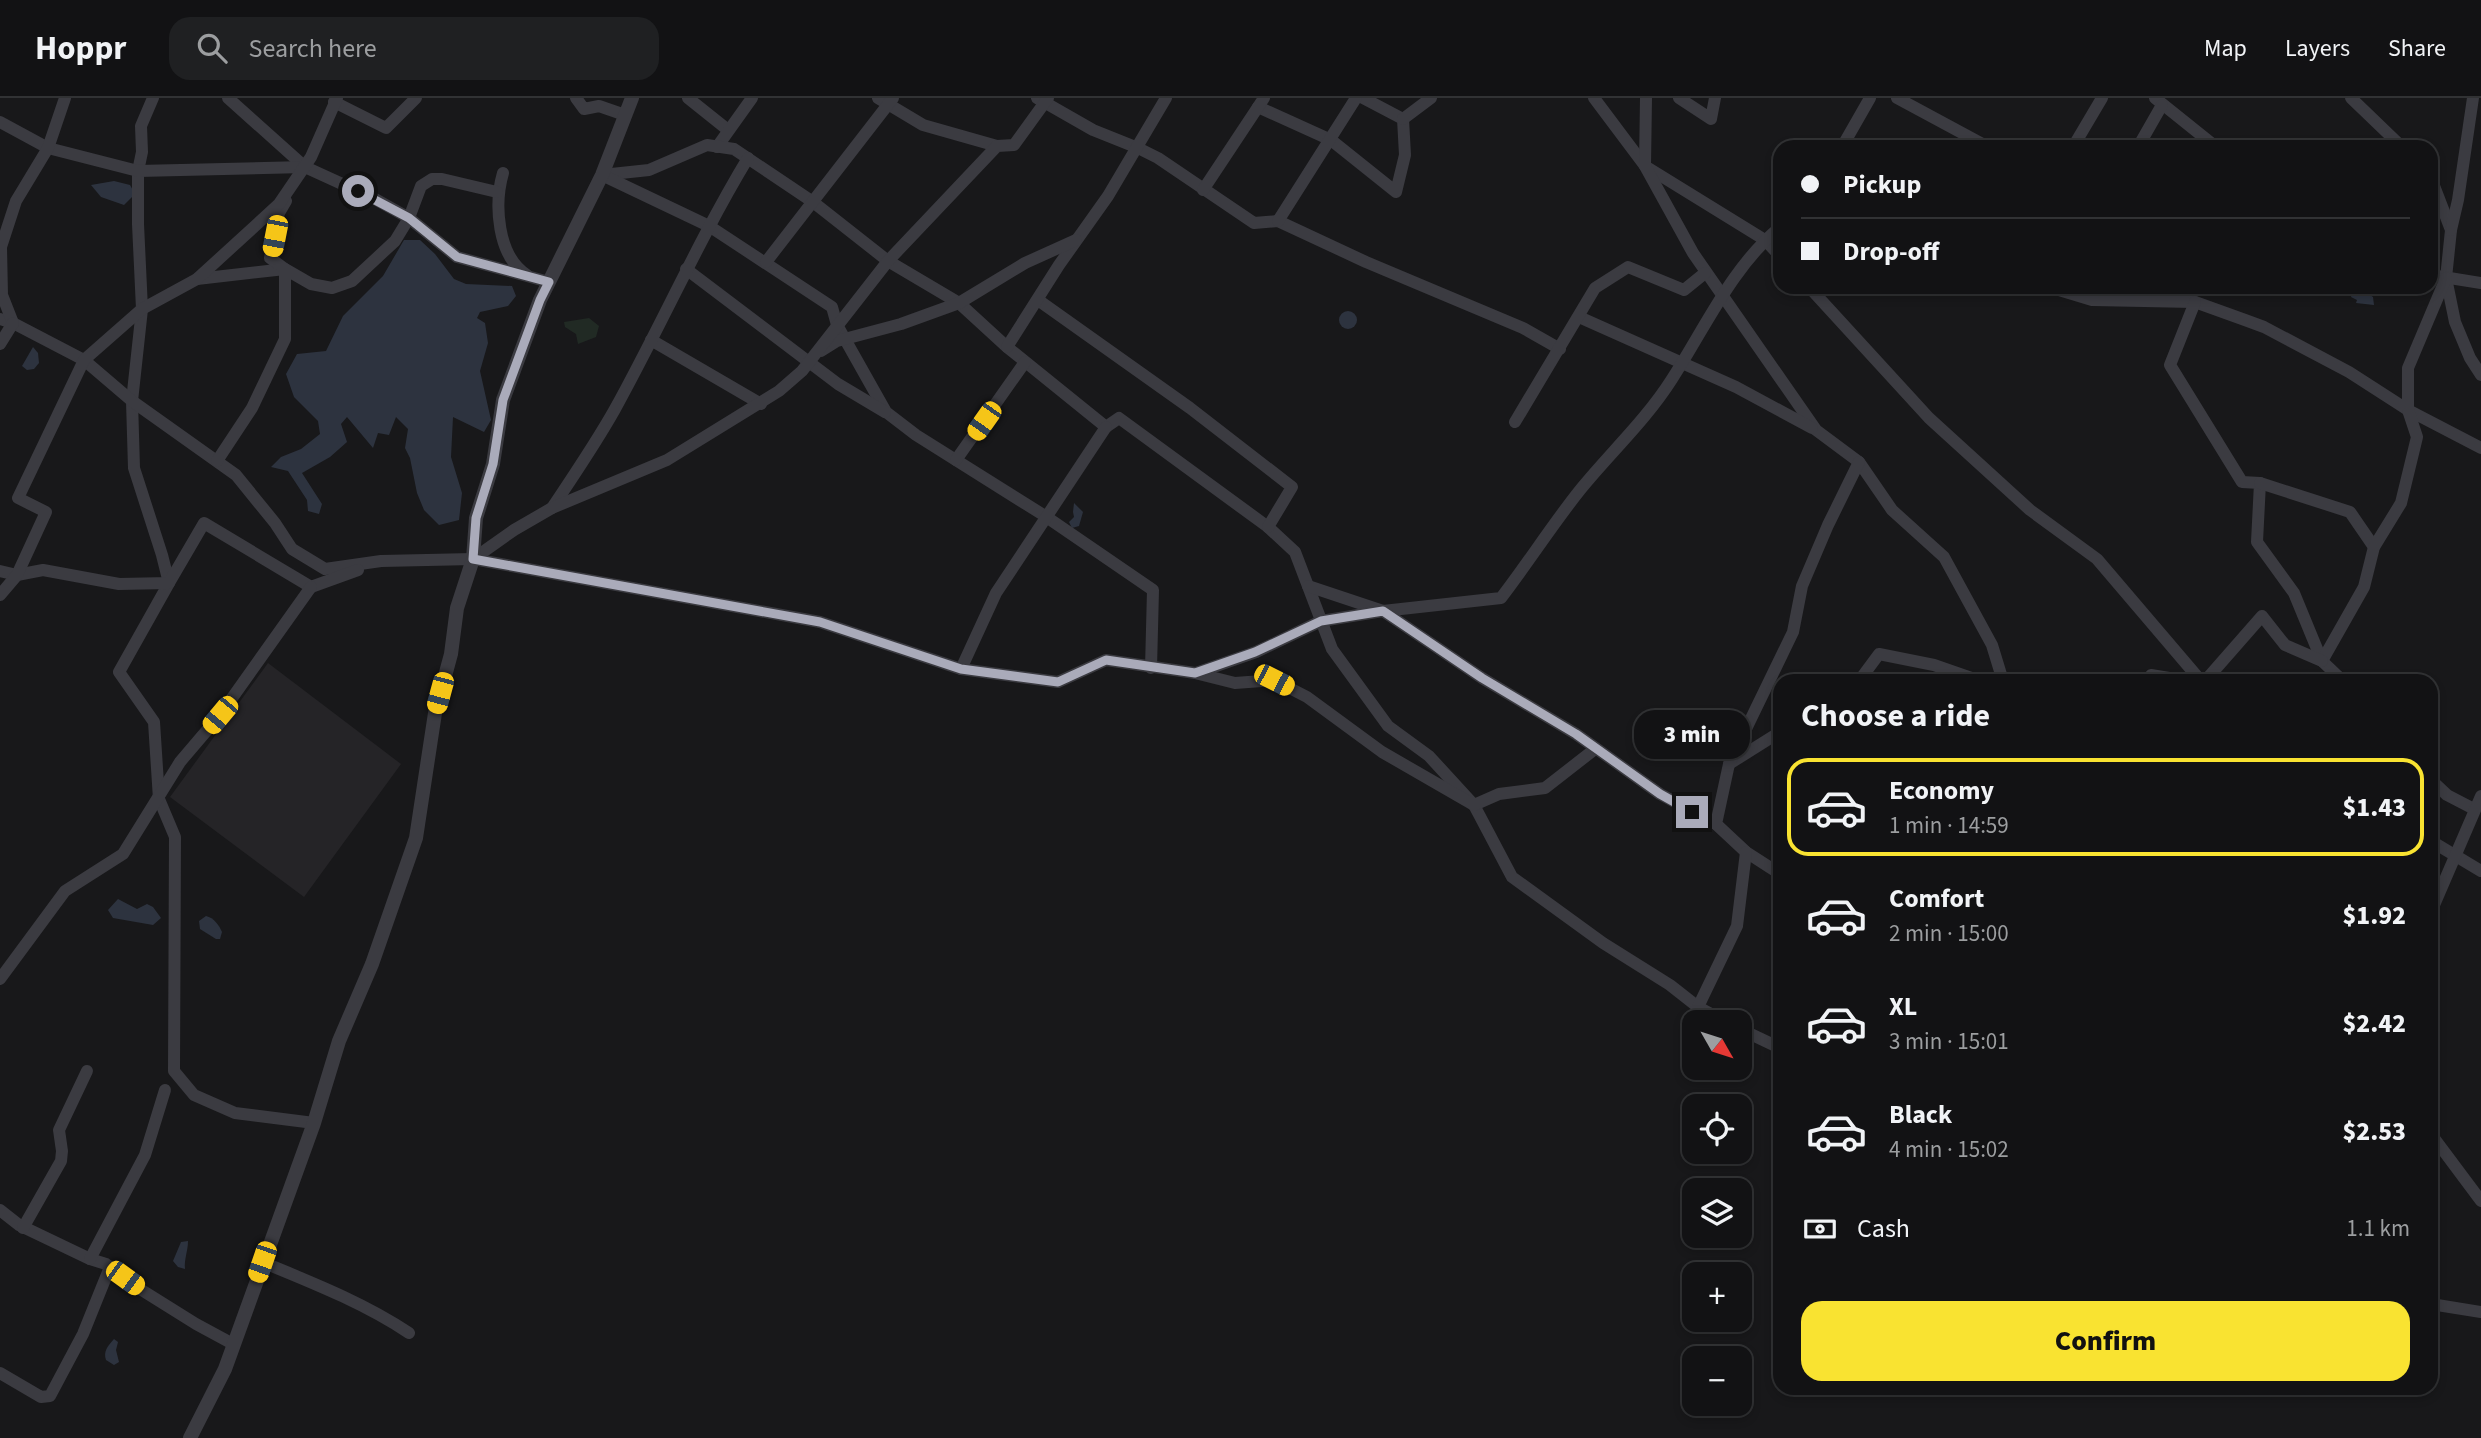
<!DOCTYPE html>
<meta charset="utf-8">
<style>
:root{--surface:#121214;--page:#1f2022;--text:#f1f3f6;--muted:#9c9ea0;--line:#313234;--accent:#f9e331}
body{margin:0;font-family:"Source Sans 3",sans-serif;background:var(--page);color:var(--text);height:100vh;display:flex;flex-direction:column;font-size:26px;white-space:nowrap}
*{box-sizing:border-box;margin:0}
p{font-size:23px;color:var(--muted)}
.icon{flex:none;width:38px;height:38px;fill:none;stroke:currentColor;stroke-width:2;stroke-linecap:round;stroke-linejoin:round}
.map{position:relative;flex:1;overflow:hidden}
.drawer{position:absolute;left:1773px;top:576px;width:665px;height:721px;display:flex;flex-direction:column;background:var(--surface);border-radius:21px;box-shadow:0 4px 10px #0003,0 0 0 2px var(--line)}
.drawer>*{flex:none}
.hud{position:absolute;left:1773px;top:42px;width:665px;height:154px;border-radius:21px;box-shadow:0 4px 10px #0003,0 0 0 2px var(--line);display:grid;align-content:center;height:154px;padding:0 28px;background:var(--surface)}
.needle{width:46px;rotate:129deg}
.buttons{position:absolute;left:1682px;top:912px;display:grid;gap:14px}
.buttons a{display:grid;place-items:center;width:70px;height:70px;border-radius:14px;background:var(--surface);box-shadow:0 4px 10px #0003,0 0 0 2px var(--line);font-size:35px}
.end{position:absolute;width:32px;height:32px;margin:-16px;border:9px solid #aaabba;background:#111;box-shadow:0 0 0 4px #111}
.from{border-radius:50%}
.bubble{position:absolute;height:49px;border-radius:21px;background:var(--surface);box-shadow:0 4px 10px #0003,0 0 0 2px var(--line);font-size:23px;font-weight:800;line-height:49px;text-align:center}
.car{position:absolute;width:21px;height:42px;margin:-21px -10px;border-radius:9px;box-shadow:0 0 5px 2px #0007;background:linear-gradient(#f5c518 24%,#345 0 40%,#f5c518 0 76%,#345 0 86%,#f5c518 0)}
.hud b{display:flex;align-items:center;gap:24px;height:66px;font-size:26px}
.hud b+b{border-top:2px solid var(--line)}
.hud i{width:18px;height:18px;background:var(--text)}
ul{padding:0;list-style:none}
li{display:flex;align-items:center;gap:21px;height:98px;margin:0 14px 10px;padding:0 14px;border:4px solid transparent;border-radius:21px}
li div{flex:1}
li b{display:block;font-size:26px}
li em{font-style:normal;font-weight:800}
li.current{border-color:var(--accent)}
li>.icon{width:63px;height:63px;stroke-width:1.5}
h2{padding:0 28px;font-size:32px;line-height:84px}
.pay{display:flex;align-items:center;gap:18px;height:77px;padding:0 28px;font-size:26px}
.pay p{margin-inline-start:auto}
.action{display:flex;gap:14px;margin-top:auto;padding:14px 28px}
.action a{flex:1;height:80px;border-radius:21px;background:var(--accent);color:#111;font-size:28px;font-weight:800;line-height:80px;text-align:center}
header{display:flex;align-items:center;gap:42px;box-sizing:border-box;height:98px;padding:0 35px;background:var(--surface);border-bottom:2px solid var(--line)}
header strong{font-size:33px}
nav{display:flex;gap:38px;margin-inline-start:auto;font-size:24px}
.search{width:490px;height:63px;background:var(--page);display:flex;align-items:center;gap:18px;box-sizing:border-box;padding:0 24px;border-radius:21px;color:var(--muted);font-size:26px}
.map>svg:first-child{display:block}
.built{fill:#252427}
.green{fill:#212a24}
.water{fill:#2d333f}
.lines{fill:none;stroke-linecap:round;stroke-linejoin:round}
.minor{stroke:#3b3b41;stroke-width:12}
.tertiary{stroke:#3b3b41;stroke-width:14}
.route{stroke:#aaabba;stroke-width:9}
</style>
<header>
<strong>Hoppr</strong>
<div class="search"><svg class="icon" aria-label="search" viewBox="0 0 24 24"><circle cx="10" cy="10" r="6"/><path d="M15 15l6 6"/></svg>Search here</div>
<nav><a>Map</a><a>Layers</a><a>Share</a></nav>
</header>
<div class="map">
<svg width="2481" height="1340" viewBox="0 0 2481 1340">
<rect width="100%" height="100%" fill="#18181a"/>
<polygon class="built" points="268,565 401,666 304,799 170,699"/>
<polygon class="green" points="589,220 599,228 596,239 578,246 576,236 565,229 564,224"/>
<g class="water">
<polygon points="114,83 130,87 135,96 124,107 101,99 91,87"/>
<polygon points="404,142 420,142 435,156 454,181 466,186 512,188 516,198 508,208 480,214 477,220 485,225 488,245 480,273 491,322 484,334 453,319 451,359 462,395 459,422 439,427 424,412 417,395 410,360 405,350 408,331 396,319 389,337 378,335 373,350 347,319 341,326 347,344 330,359 302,375 322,406 319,416 308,413 307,402 288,373 271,369 281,359 301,351 320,336 318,323 294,299 286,276 297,256 326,253 343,218 383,178"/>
<polygon points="2364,193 2373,199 2374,207 2356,205 2357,202 2351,199 2352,195"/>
<circle cx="1348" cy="222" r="9"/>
<polygon points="33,249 38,255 39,265 34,271 27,272 22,268"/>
<polygon points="1074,405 1083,414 1079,428 1072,430 1069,424 1074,419 1073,414"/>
<polygon points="118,801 137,811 147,806 153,809 161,820 153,827 113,820 108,812"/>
<path d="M206,818C214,820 219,827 222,834L220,841H216L200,831L199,823Z"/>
<path d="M188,1143C188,1153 184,1161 185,1171L178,1169L173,1163L181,1144Z"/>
<path d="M114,1241L118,1244L116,1252L119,1264L114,1267L106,1262C103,1253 108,1248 114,1241Z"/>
</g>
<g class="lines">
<g class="minor">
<polyline points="153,0 141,28 142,54 138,73 138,126 142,211 132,303 134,370 162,457 169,485 119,574 154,624 159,701 175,739 174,973 194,997 235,1015 314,1025"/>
<polyline points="228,0 305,69 375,101 409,120 457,159 549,184"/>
<polyline points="576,0 584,11 599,8 625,17"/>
<polyline points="688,0 728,32"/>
<polyline points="878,0 923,27 997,48"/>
<polyline points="1037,0 1093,32 1138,50 1158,60 1254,125 1278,123 1366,164 1523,230 1560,251"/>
<polyline points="1363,0 1403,21"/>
<polyline points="1594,0 1645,68 1765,142 1780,158"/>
<polyline points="1646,0 1645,68 1693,155 1816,332 1859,364 1892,412 1944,459 1992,547 2003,583"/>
<polyline points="1679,0 1711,21 1715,0"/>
<polyline points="1897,0 1988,49"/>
<polyline points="2155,0 2216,49"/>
<polyline points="2351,0 2402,49"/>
<polyline points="334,4 386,30 416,0"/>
<polyline points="1258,9 1331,42 1396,94 1405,57 1403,21"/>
<polyline points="1403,21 1431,0"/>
<polyline points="0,24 48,50 138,73 305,69"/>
<polyline points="717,49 752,0"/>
<polyline points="1842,49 1870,0"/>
<polyline points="2073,49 2102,0"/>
<polyline points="2138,49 2162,7"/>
<path d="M503,75C494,106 497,158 527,177"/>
<polyline points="602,77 649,72 707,47 734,51 813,104 888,163 959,205 1007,249 1106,329 1119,320 1268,429 1295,454 1332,551 1388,628 1429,658 1474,707 1512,779 1603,845 1670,887 1698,909 1726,924"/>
<polyline points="602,77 709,128 832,209 837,227 886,314 916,337 1045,418 1153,492 1151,570"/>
<polyline points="2431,80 2451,132 2446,180 2455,224 2470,260 2481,277"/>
<polyline points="1203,92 1264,0"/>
<polyline points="1278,123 1356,0"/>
<polyline points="2451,132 2458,102 2473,0"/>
<polyline points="766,164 893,0"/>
<polyline points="686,171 838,286 885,314"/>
<polyline points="2431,177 2481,185"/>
<polyline points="197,181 285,171 311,186 332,190 352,183 395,143 409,120 421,88 432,81 442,81 497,94"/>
<polyline points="1809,189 1929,320 2030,412 2097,461 2201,583"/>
<polyline points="2049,189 2092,202 2195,204 2245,222 2264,229 2349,274 2408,312 2481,350"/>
<polyline points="1038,202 1190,310 1292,389 1268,429"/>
<polyline points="2195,204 2170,267 2242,384 2260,385 2257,444 2294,495 2322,563 2343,583"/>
<polyline points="1579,219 1736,289 1812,330"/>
<polyline points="0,221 13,225 84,262 132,303 236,377 275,425 292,451 325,471 381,463 473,461 820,524 961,571 1058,584 1106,562 1195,575 1235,585 1274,582 1307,599 1382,654 1474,707 1499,696 1545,690 1595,651"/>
<polyline points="13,225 2,197 1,149 16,103 48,50 65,0"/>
<polyline points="651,242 761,306"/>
<polyline points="0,246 13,225"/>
<polyline points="1007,249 1059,167 1108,98 1166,0"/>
<polyline points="821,253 837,243 901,226 959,205 1025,165 1076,142"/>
<polyline points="1515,324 1595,190 1628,169 1684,192 1705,175"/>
<polyline points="956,362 1025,264"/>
<polyline points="217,363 252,310 285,241 285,171 270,160 279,115 286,103"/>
<polyline points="2260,385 2350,414 2374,449"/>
<path d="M552,410C574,377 596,345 615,311C661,228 699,141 748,60"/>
<polyline points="473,461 514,432 552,410 667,362 779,293 802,273 888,163 997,48 1014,47 1048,0"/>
<polyline points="0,473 17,477 43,472 119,486 169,485 204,425 311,489 358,472"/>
<path d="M1308,488L1383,513L1501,500C1528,465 1552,427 1580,392C1610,355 1646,322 1672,281C1705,230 1732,169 1780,129"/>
<polyline points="0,497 17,477 46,414 18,400 84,262 142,211 197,181 279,106 311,59 337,0"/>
<polyline points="2322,563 2364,489 2374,449 2401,405 2417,339 2408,312 2408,270 2446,180"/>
<polyline points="961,571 996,495 1106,329"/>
<polyline points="1196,575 1256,554 1321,523 1383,513 1482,580 1576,636 1660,696 1716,726"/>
<polyline points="1859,583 1879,556 1934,567 1980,583"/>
<polyline points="2147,583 2151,577 2187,583"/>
<polyline points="2205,583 2262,518 2285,547 2322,563"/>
<polyline points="1729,666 1780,634"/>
<polyline points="2431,682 2447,697 2474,711"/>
<polyline points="2431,743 2481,773"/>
<polyline points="1780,776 1746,754 1716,726 1729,666 1793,534 1802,488 1828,427 1859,364"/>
<polyline points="2431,814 2481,698"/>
<polyline points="0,881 65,793 123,756 180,664 220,617 311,489"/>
<polyline points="1698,909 1737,828 1746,754"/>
<polyline points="1740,931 1780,950"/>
<polyline points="2431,1036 2481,1103"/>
<polyline points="0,1112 19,1127 90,1161 106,1166 140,1191 196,1226 233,1246"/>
<polyline points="23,1130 61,1063 62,1053 59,1032 87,973"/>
<polyline points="90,1161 145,1057 165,992"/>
<path d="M262,1164C313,1185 364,1205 409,1235"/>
<polyline points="2431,1206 2481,1214"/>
<polyline points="0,1275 41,1299 50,1298 83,1236 110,1169"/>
</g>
<polyline class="tertiary" points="190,1340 225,1271 314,1025 339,943 372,866 416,740 435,615 451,556 457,510 473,461 476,420 493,366 503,302 540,202 602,77 632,0"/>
</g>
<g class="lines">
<polyline class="route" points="358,93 409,120 457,159 549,184 540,202 503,302 493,366 476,420 473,461 820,524 961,571 1058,584 1106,562 1195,575 1255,554 1321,523 1383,513 1482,580 1576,636 1660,696 1692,714"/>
</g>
</svg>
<div class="buttons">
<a><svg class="needle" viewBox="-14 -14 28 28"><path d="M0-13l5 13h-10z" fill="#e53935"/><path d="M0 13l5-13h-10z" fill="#9c9ea0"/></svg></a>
<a><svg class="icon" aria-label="locate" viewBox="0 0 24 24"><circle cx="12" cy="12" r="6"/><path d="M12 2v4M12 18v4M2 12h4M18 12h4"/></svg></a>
<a><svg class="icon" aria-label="layers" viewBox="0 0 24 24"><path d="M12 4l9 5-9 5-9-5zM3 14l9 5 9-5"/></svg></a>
<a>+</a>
<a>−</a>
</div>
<i class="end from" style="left:358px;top:93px"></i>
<i class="end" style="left:1692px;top:714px"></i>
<div class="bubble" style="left:1634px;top:612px;width:116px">3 min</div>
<i class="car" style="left:275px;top:138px;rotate:191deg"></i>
<i class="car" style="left:984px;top:323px;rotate:215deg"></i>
<i class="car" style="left:1274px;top:582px;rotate:117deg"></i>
<i class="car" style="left:440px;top:595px;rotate:195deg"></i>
<i class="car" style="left:220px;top:617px;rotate:220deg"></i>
<i class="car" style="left:262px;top:1164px;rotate:199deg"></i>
<i class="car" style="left:125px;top:1180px;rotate:126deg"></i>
<div class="hud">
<b><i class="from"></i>Pickup</b>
<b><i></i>Drop-off</b>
</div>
<section class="drawer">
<h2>Choose a ride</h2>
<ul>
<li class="current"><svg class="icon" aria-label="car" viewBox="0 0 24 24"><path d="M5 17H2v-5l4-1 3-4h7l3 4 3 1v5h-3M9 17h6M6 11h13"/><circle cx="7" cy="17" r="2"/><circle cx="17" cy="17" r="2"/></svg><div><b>Economy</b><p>1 min · 14:59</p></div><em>$1.43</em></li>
<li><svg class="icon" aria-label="car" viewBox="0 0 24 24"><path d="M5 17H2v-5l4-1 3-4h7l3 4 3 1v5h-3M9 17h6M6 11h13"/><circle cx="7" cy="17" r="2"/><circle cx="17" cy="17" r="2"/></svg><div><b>Comfort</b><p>2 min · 15:00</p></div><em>$1.92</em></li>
<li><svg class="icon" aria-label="car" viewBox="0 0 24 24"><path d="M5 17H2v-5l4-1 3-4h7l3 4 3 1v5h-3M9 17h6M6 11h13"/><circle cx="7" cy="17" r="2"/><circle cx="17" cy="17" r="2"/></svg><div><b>XL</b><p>3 min · 15:01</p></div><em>$2.42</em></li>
<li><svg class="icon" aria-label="car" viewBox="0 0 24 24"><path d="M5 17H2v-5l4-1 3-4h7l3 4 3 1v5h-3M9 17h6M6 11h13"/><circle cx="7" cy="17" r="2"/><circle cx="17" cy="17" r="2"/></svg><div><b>Black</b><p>4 min · 15:02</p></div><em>$2.53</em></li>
</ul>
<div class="pay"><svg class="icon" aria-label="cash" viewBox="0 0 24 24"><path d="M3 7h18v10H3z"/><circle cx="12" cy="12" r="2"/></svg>Cash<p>1.1 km</p></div>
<div class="action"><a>Confirm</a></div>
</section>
</div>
